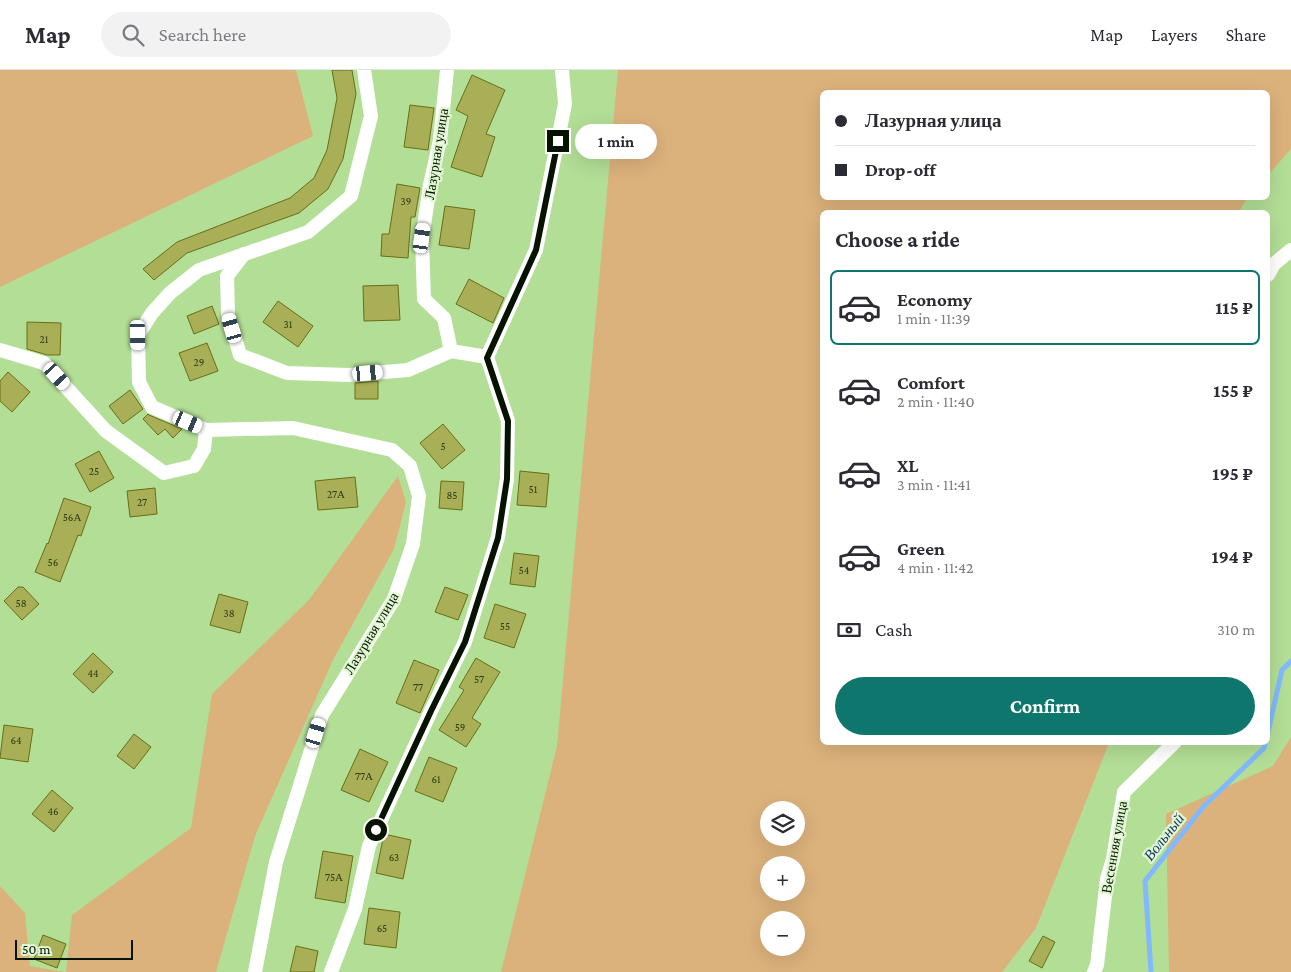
<!DOCTYPE html>
<meta charset="utf-8">
<style>
:root{--surface:#fff;--page:#f2f2f3;--text:#2b2b33;--muted:#7c7c81;--line:#e1e1e2;--accent:#0f766e}
body{margin:0;font-family:"Crimson Pro",serif;background:var(--page);color:var(--text);height:100vh;display:flex;flex-direction:column;font-size:19px;white-space:nowrap}
*{box-sizing:border-box;margin:0}
p{font-size:16px;color:var(--muted)}
.icon{flex:none;width:28px;height:28px;fill:none;stroke:currentColor;stroke-width:2;stroke-linecap:round;stroke-linejoin:round}
.map{position:relative;flex:1;overflow:hidden}
.panel{position:absolute;left:820px;top:140px;width:450px;height:535px;display:flex;flex-direction:column;background:var(--surface);border-radius:8px;box-shadow:0 5px 20px #0002}
.panel>*{flex:none}
.banner{position:absolute;left:820px;top:20px;width:450px;height:110px;border-radius:8px;box-shadow:0 5px 20px #0002;display:grid;align-content:center;height:110px;padding:0 15px;background:var(--surface)}
.buttons{position:absolute;left:760px;top:731px;display:grid;gap:10px}
.buttons a{display:grid;place-items:center;width:45px;height:45px;border-radius:50%;background:var(--surface);box-shadow:0 5px 20px #0002;font-size:25px}
.scale{position:absolute;left:15px;bottom:12px;width:118px;box-sizing:border-box;padding-left:5px;border:2px solid #061300;border-top:0;font-size:14px;line-height:18px;white-space:nowrap;color:#061300;-webkit-text-stroke:4px #e1f7d3;paint-order:stroke}
.end{position:absolute;width:22px;height:22px;margin:-11px;border:6px solid #061300;background:#fff;box-shadow:0 0 0 2px #fff}
.from{border-radius:50%}
.bubble{position:absolute;height:35px;border-radius:18px;background:var(--surface);box-shadow:0 5px 20px #0002;font-size:16px;font-weight:700;line-height:35px;text-align:center}
.car{position:absolute;width:15px;height:30px;margin:-15px -8px;border-radius:6px;box-shadow:0 0 4px 1px #0007;background:linear-gradient(#fff 24%,#345 0 40%,#fff 0 76%,#345 0 86%,#fff 0)}
.banner b{display:flex;align-items:center;gap:18px;height:48px;font-size:19px}
.banner b+b{border-top:1px solid var(--line)}
.banner i{width:12px;height:12px;background:var(--text)}
ul{padding:0;list-style:none}
li{display:flex;align-items:center;gap:15px;height:75px;margin:0 10px 8px;padding:0 5px;border:2px solid transparent;border-radius:8px}
li div{flex:1}
li b{display:block;font-size:19px}
li em{font-style:normal;font-weight:700}
li.current{border-color:var(--accent)}
li>.icon{width:45px;height:45px;stroke-width:1.5}
h2{padding:0 15px;font-size:22px;line-height:60px}
.pay{display:flex;align-items:center;gap:12px;height:55px;padding:0 15px;font-size:19px}
.pay p{margin-inline-start:auto}
.primary-button{display:flex;gap:10px;margin-top:auto;padding:10px 15px}
.primary-button a{flex:1;height:58px;border-radius:30px;background:var(--accent);color:#fff;font-size:20px;font-weight:700;line-height:58px;text-align:center}
header{display:flex;align-items:center;gap:30px;box-sizing:border-box;height:70px;padding:0 25px;background:var(--surface);border-bottom:1px solid var(--line)}
header strong{font-size:24px}
nav{display:flex;gap:28px;margin-inline-start:auto;font-size:18px}
.search{width:350px;height:45px;background:var(--page);display:flex;align-items:center;gap:12px;box-sizing:border-box;padding:0 18px;border-radius:28px;color:var(--muted);font-size:19px}
.map>svg:first-child{display:block}
.green{fill:#dcb27c;fill-rule:evenodd}
.lines{fill:none;stroke-linecap:round;stroke-linejoin:round}
.stream{stroke:#80b9fd;stroke-width:5}
.building{fill:#a8af56;stroke:#696e18}
.street{stroke:#fff;stroke-width:14}
.route{stroke:#061300;stroke-width:6}
.labels{text-anchor:middle;dominant-baseline:central;stroke-width:4.5;stroke-linejoin:round;paint-order:stroke}
.number-label{font-size:11px;fill:#2e3a16}
.street-label{font-size:14px;fill:#061300;stroke:#e1f7d3}
.water-label{font-size:15px;font-style:italic;fill:#133b65;stroke:#e1f7d3}
</style>
<header>
<strong>Map</strong>
<div class="search"><svg class="icon" aria-label="search" viewBox="0 0 24 24"><circle cx="10" cy="10" r="6"/><path d="M15 15l6 6"/></svg>Search here</div>
<nav><a>Map</a><a>Layers</a><a>Share</a></nav>
</header>
<div class="map">
<svg width="1291" height="902" viewBox="0 0 1291 902">
<rect width="100%" height="100%" fill="#b3de96"/>
<g class="green">
<polygon points="0,0 296,0 313,66 0,217"/>
<path d="M618,0H1291V79L1268,105V22H822V128H1247L1239,142H822V672L1109,673L1036,858L1002,902H501L557,676ZM769,740H796V768H769ZM769,795H796V822H769ZM769,850H796V878H769Z"/>
<polygon points="398,406 406,432 394,479 333,590 255,766 216,902 66,902 72,845 191,758 212,624 309,530"/>
<polygon points="1291,667 1291,902 1169,902 1166,744 1273,696"/>
<polygon points="0,816 25,843 30,896 64,902 0,902"/>
</g>
<g class="lines">
<g class="stream">
<polyline points="1268,662 1282,600 1291,591"/>
<polyline points="1151,902 1145,811 1203,737 1264,678 1265,672"/>
</g>
</g>
<g class="building">
<polygon points="332,0 352,0 356,24 343,89 328,119 299,143 187,183 154,210 143,199 177,172 290,128 314,108 327,80 337,28"/>
<polygon points="472,5 505,20 486,64 495,67 482,107 451,97 468,46 456,40"/>
<polygon points="410,35 434,38 428,80 404,77"/>
<polygon points="397,114 420,118 415,147 411,147 408,188 381,186 382,164 389,164"/>
<polygon points="445,136 475,140 469,179 439,175"/>
<polygon points="469,209 504,228 493,253 456,234"/>
<polygon points="398,215 400,250 364,251 363,216"/>
<polygon points="278,231 313,256 298,277 263,252"/>
<polygon points="212,236 219,254 194,264 187,246"/>
<polygon points="27,252 61,253 60,285 47,285 27,279"/>
<polygon points="207,273 218,301 190,311 179,283"/>
<polygon points="8,302 30,322 12,342 0,331 0,311"/>
<polygon points="378,311 378,329 355,329 355,313"/>
<polygon points="130,320 143,339 123,354 109,336"/>
<polygon points="148,344 149,345 182,359 173,368 165,359 158,365 143,349"/>
<polygon points="443,354 465,380 442,399 420,373"/>
<polygon points="99,381 114,408 90,422 75,394"/>
<polygon points="520,401 549,404 546,437 517,435"/>
<polygon points="355,407 358,437 318,440 315,411"/>
<polygon points="441,411 464,412 462,440 439,438"/>
<polygon points="155,418 157,444 130,447 127,421"/>
<polygon points="64,428 91,437 81,466 78,465 60,512 35,502 47,473 48,474"/>
<polygon points="514,483 539,486 535,517 510,514"/>
<polygon points="18,517 23,517 39,534 22,550 4,531"/>
<polygon points="445,517 468,525 458,550 435,542"/>
<polygon points="219,524 248,532 240,563 210,555"/>
<polygon points="495,534 526,544 514,578 484,568"/>
<polygon points="93,583 113,602 93,623 73,604"/>
<polygon points="476,588 500,602 472,648 481,654 466,677 439,660 464,620 459,617"/>
<polygon points="414,590 439,600 420,643 396,633"/>
<polygon points="4,655 33,659 28,692 0,688"/>
<polygon points="134,664 151,677 134,699 117,686"/>
<polygon points="360,679 388,692 369,732 341,720"/>
<polygon points="429,687 457,698 443,732 415,721"/>
<polygon points="52,720 73,738 54,762 32,744"/>
<polygon points="384,764 411,770 403,809 376,803"/>
<polygon points="323,781 353,786 345,833 315,828"/>
<polygon points="369,838 400,842 396,878 364,874"/>
<polygon points="43,865 66,874 57,898 34,889"/>
<polygon points="1043,866 1055,872 1042,898 1029,891"/>
<polygon points="296,876 318,881 314,902 290,902"/>
</g>
<g class="lines">
<g class="street">
<polyline points="244,184 227,206 228,245 240,285 287,303 348,305 408,300 451,281"/>
<polyline points="1268,205 1274,194 1291,180"/>
<polyline points="0,280 44,293 106,361 164,403 194,396 204,379 206,360 152,337 139,312 138,265 152,243 170,223 199,200 308,162 351,126 371,46 364,0"/>
<polyline points="487,287 536,180 565,34 562,0"/>
<polyline points="206,360 293,358 392,380 410,396 419,426 413,474 394,529 322,645 276,792 255,902"/>
<polyline points="331,902 355,839 369,776 431,641 465,572 498,467 507,409 508,351 487,287 451,281 444,248 424,229 422,169 430,115 440,70 447,0"/>
<polyline points="1094,902 1097,895 1107,809 1113,789 1124,722 1175,672"/>
</g>
</g>
<g class="lines">
<polyline class="route" points="376,760 431,641 465,572 498,468 507,409 508,351 487,288 536,180 558,71"/>
</g>
<g class="labels">
<g class="number-label">
<text x="406" y="131">39</text>
<text x="288" y="254">31</text>
<text x="44" y="269">21</text>
<text x="199" y="292">29</text>
<text x="443" y="376">5</text>
<text x="94" y="401">25</text>
<text x="533" y="419">51</text>
<text x="336" y="424">27А</text>
<text x="452" y="425">85</text>
<text x="142" y="432">27</text>
<text x="72" y="447">56А</text>
<text x="53" y="492">56</text>
<text x="524" y="500">54</text>
<text x="21" y="533">58</text>
<text x="229" y="543">38</text>
<text x="505" y="556">55</text>
<text x="93" y="603">44</text>
<text x="479" y="609">57</text>
<text x="418" y="617">77</text>
<text x="460" y="657">59</text>
<text x="16" y="670">64</text>
<text x="364" y="706">77А</text>
<text x="436" y="709">61</text>
<text x="53" y="741">46</text>
<text x="394" y="787">63</text>
<text x="334" y="807">75А</text>
<text x="382" y="858">65</text>
</g>
<g class="street-label">
<text transform="translate(436 84) rotate(-81)">Лазурная улица</text>
<text transform="translate(371 563) rotate(-59)">Лазурная улица</text>
<text transform="translate(1114 777) rotate(-80)">Весенняя улица</text>
</g>
<g class="water-label">
<text transform="translate(1164 767) rotate(-52)">Вольный</text>
</g>
</g>
</svg>
<div class="buttons">
<a><svg class="icon" aria-label="layers" viewBox="0 0 24 24"><path d="M12 4l9 5-9 5-9-5zM3 14l9 5 9-5"/></svg></a>
<a>+</a>
<a>−</a>
</div>
<div class="scale">50 m</div>
<i class="end from" style="left:376px;top:760px"></i>
<i class="end" style="left:558px;top:71px"></i>
<div class="bubble" style="left:575px;top:54px;width:82px">1 min</div>
<i class="car" style="left:422px;top:168px;rotate:8deg"></i>
<i class="car" style="left:232px;top:258px;rotate:344deg"></i>
<i class="car" style="left:138px;top:265px;rotate:179deg"></i>
<i class="car" style="left:368px;top:303px;rotate:85deg"></i>
<i class="car" style="left:57px;top:306px;rotate:138deg"></i>
<i class="car" style="left:188px;top:352px;rotate:113deg"></i>
<i class="car" style="left:316px;top:663px;rotate:17deg"></i>
<div class="banner">
<b><i class="from"></i>Лазурная улица</b>
<b><i></i>Drop-off</b>
</div>
<section class="panel">
<h2>Choose a ride</h2>
<ul>
<li class="current"><svg class="icon" aria-label="car" viewBox="0 0 24 24"><path d="M5 17H2v-5l4-1 3-4h7l3 4 3 1v5h-3M9 17h6M6 11h13"/><circle cx="7" cy="17" r="2"/><circle cx="17" cy="17" r="2"/></svg><div><b>Economy</b><p>1 min · 11:39</p></div><em>115 ₽</em></li>
<li><svg class="icon" aria-label="car" viewBox="0 0 24 24"><path d="M5 17H2v-5l4-1 3-4h7l3 4 3 1v5h-3M9 17h6M6 11h13"/><circle cx="7" cy="17" r="2"/><circle cx="17" cy="17" r="2"/></svg><div><b>Comfort</b><p>2 min · 11:40</p></div><em>155 ₽</em></li>
<li><svg class="icon" aria-label="car" viewBox="0 0 24 24"><path d="M5 17H2v-5l4-1 3-4h7l3 4 3 1v5h-3M9 17h6M6 11h13"/><circle cx="7" cy="17" r="2"/><circle cx="17" cy="17" r="2"/></svg><div><b>XL</b><p>3 min · 11:41</p></div><em>195 ₽</em></li>
<li><svg class="icon" aria-label="car" viewBox="0 0 24 24"><path d="M5 17H2v-5l4-1 3-4h7l3 4 3 1v5h-3M9 17h6M6 11h13"/><circle cx="7" cy="17" r="2"/><circle cx="17" cy="17" r="2"/></svg><div><b>Green</b><p>4 min · 11:42</p></div><em>194 ₽</em></li>
</ul>
<div class="pay"><svg class="icon" aria-label="cash" viewBox="0 0 24 24"><path d="M3 7h18v10H3z"/><circle cx="12" cy="12" r="2"/></svg>Cash<p>310 m</p></div>
<div class="primary-button"><a>Confirm</a></div>
</section>
</div>
